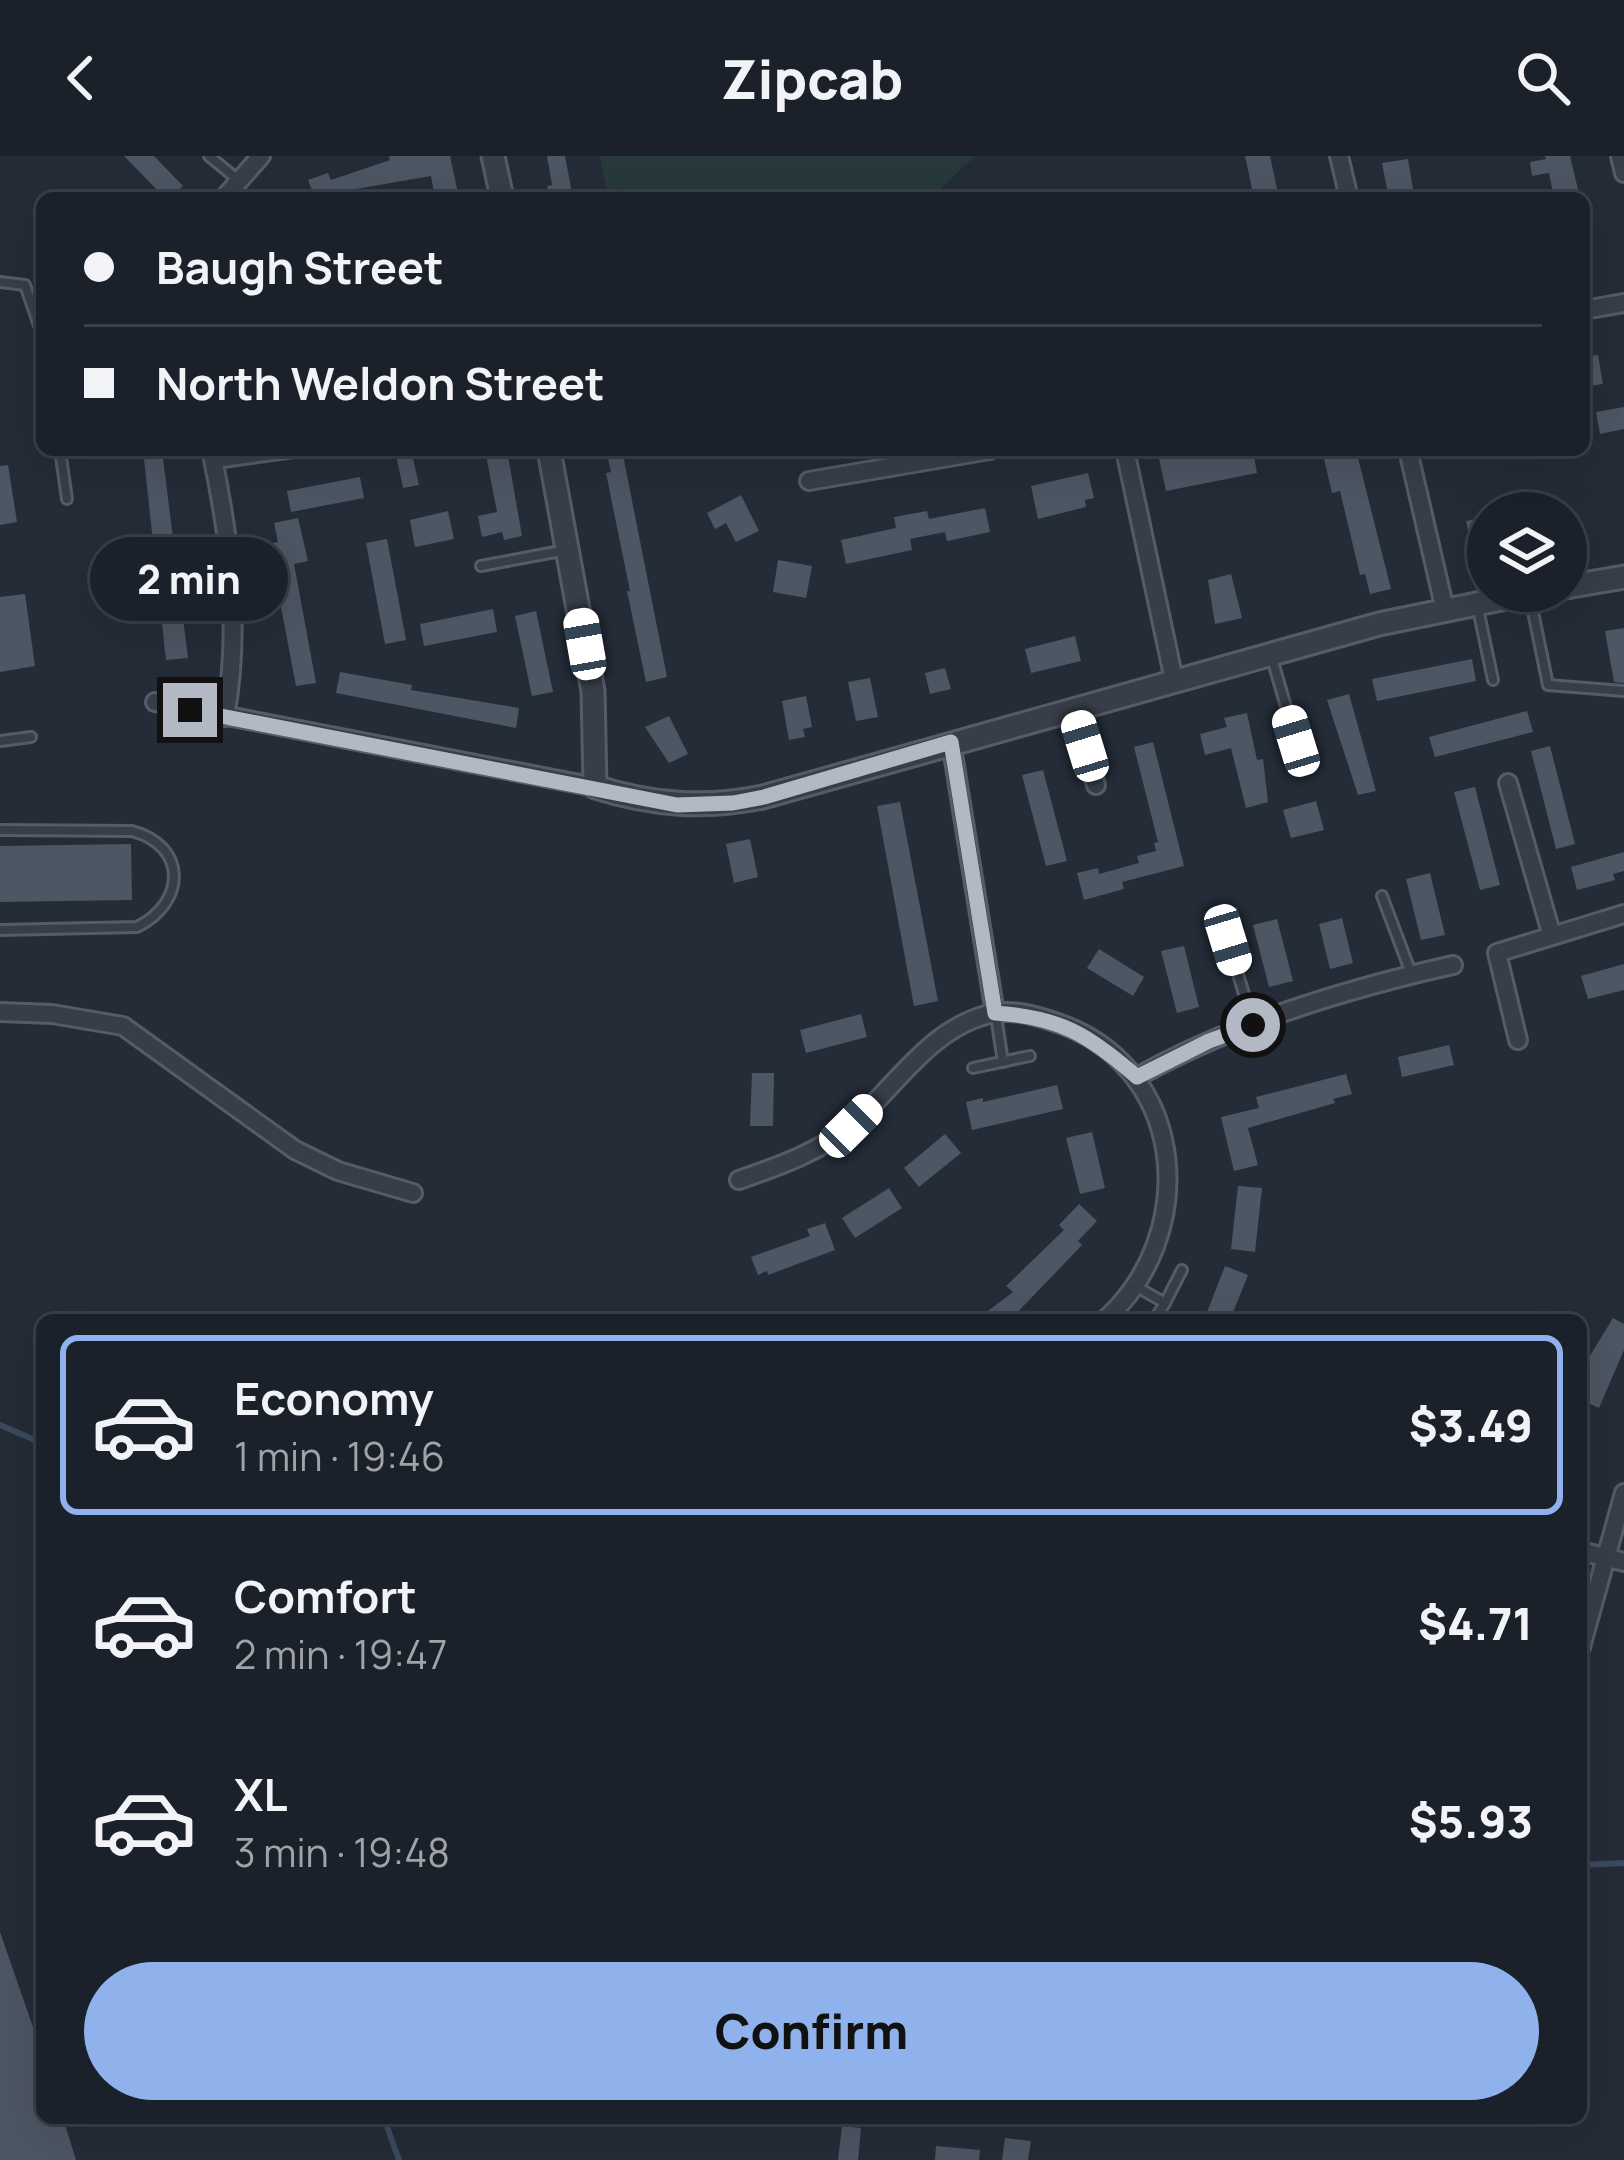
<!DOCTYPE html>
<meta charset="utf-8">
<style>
:root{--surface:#1b212a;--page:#242932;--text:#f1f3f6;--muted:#a0a3a8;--line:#393e47;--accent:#8fb2ed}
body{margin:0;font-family:Manrope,sans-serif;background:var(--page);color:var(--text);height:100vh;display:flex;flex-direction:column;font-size:45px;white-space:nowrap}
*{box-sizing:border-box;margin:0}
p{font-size:39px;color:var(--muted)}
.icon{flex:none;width:66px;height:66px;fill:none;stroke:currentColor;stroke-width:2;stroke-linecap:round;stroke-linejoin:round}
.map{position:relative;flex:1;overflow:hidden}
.sheet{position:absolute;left:36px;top:1158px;width:1551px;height:810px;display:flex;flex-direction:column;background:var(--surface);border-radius:18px;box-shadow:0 12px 48px #0002,0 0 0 3px var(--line)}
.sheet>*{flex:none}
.hud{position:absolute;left:36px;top:36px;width:1554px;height:264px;border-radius:18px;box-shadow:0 12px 48px #0002,0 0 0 3px var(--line);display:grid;align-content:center;height:264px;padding:0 48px;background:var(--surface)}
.controls{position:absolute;left:1467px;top:336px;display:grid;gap:24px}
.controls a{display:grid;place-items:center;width:120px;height:120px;border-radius:50%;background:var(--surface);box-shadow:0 12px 48px #0002,0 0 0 3px var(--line);font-size:60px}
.end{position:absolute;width:54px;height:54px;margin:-27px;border:15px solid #b3b9c4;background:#111;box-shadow:0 0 0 6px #111}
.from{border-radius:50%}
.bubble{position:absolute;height:84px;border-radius:42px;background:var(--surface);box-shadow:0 12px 48px #0002,0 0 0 3px var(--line);font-size:39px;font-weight:800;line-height:84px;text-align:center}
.car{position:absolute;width:36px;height:72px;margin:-36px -18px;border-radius:15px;box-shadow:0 0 9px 3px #0007;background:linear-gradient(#fff 24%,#345 0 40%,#fff 0 76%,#345 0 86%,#fff 0)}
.hud b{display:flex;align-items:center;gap:42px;height:114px;font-size:45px}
.hud b+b{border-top:3px solid var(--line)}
.hud i{width:30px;height:30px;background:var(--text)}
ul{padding:21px 0 0;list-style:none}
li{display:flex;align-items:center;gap:36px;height:180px;margin:0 24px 18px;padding:0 24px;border:6px solid transparent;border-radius:18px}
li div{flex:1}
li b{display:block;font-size:45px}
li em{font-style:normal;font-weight:800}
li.on{border-color:var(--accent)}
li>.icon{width:108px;height:108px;stroke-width:1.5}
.action{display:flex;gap:24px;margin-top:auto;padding:24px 48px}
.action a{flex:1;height:138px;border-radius:72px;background:var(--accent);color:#111;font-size:48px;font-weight:800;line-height:138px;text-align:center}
header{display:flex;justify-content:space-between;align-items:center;height:156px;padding:0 48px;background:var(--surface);font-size:54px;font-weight:800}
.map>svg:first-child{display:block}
.green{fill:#27393a}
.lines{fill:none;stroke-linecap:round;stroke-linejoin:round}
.stream{stroke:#3b4a60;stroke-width:6}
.building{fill:#4d5663}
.service-casing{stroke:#565c66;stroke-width:14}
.minor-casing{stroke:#565c66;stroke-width:22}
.tertiary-casing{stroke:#565c66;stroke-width:27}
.service{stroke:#383e49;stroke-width:8}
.minor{stroke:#383e49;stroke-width:16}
.tertiary{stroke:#383e49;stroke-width:21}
.route{stroke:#b3b9c4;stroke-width:15}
</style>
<header><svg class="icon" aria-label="back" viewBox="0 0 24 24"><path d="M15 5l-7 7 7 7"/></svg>Zipcab<svg class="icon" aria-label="search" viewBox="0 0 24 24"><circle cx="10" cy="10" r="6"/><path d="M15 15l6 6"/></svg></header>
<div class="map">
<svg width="1624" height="2004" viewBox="0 0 1624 2004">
<rect width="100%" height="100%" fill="#242c38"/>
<polygon class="green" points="600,0 975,0 931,42 626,42 623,32 607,35"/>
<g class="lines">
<g class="stream">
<polyline points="0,1269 42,1287"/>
<polyline points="1581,1709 1624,1707"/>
<polyline points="384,1962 399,2004"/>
</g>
</g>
<g class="building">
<polygon points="124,0 154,0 183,30 170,42 165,42"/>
<polygon points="389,0 450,0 459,42 435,42 431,20 356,33 358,38 345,42 315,42 308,24 328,17 331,24 390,4"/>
<polygon points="547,0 565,0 573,42 549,42 547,30 552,29"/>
<polygon points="1245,0 1270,0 1279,42 1254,42"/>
<polygon points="1545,0 1570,0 1580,42 1554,42 1549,17 1532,20 1530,6 1546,3"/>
<polygon points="1408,3 1413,33 1388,38 1382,7"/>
<polygon points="1598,199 1603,228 1584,231 1584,201"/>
<polygon points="1624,251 1624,273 1600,278 1596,256"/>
<polygon points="143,294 162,294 188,502 166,504"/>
<polygon points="395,294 411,294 419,329 403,332"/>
<polygon points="485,294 507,294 522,380 504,384 502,376 482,381 478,360 497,356"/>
<polygon points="606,294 622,294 667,521 646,526 627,435 630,435 606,317 611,316"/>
<polygon points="1223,294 1253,294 1257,317 1166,335 1159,303"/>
<polygon points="1322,294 1356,294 1391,433 1370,438 1365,418 1360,419 1340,335 1332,337"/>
<polygon points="8,309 17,366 0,369 0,310"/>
<polygon points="1088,317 1094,342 1085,344 1086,351 1038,363 1031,330"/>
<polygon points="360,321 364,342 291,356 287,335"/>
<polygon points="741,339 759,375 736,386 726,367 715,373 707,357"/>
<polygon points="985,352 990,376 947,385 945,376 910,383 912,394 846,408 841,384 896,372 894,361 927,355 929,363"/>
<polygon points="448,355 454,383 415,391 410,364"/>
<polygon points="1488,361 1488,408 1475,411 1466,365"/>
<polygon points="298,362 308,405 294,408 316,527 296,530 269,388 278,386 274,367"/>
<polygon points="387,383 406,484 385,488 366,387"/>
<polygon points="778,404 812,410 806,442 773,436"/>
<polygon points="1231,418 1242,462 1215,468 1208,424"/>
<polygon points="25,438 35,510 0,516 0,441"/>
<polygon points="493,453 497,476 424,490 420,468"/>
<polygon points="536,455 553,536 532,540 515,460"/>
<polygon points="1624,472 1624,527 1614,526 1605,475"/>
<polygon points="1075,480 1081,505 1031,517 1025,493"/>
<polygon points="1472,503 1476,525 1377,545 1372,523"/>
<polygon points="945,512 951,533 930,538 925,517"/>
<polygon points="340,516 412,529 411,534 519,552 516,572 336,537"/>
<polygon points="870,522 878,561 856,565 848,526"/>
<polygon points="1349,538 1376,635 1358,639 1327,544"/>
<polygon points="806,540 812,571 803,573 805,581 789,584 782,545"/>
<polygon points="1527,555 1533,576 1435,601 1429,581"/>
<polygon points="1247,557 1257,604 1263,603 1268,646 1246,652 1231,592 1205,599 1200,578 1227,571 1224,562"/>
<polygon points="669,560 688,598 669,607 645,571"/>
<polygon points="1153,586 1184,710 1122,726 1124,733 1084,744 1077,717 1098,712 1099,718 1139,707 1137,700 1156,695 1154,687 1158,686 1134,591"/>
<polygon points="1550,590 1575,688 1556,693 1531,595"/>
<polygon points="1043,614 1067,705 1046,710 1022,619"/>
<polygon points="1475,631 1500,729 1480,734 1454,636"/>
<polygon points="1316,645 1324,674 1291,682 1283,654"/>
<polygon points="900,646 938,845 914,850 877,650"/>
<polygon points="750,683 758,721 734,727 726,688"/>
<polygon points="131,688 132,744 0,746 0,690"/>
<polygon points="1624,696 1624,715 1613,718 1615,724 1577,734 1571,711"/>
<polygon points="1430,717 1445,779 1421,784 1406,723"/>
<polygon points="1237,751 1242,768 1211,776 1207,759"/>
<polygon points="1342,762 1353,807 1330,813 1319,768"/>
<polygon points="1277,763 1293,825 1269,831 1253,769"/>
<polygon points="1184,790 1199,851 1177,857 1161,795"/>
<polygon points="1099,793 1144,821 1133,840 1087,812"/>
<polygon points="1624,808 1624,834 1588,843 1581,820"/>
<polygon points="861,858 867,881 806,897 800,874"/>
<polygon points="1449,889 1454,909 1402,921 1398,901"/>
<polygon points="752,917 774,917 773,970 750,970"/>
<polygon points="1346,918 1352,938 1333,943 1335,947 1248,972 1258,1009 1234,1015 1221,961 1259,952 1256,941"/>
<polygon points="1057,929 1063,953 972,974 966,946 983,942 983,946"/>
<polygon points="1092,976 1105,1032 1080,1038 1066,982"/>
<polygon points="945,978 961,997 919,1031 904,1012"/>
<polygon points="1238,1030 1262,1032 1255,1096 1231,1093"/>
<polygon points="889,1032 902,1052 855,1082 842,1062"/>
<polygon points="1079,1048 1097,1065 1078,1085 1082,1089 1010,1164 976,1164 1013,1136 1006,1130 1064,1074 1059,1069"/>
<polygon points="825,1067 835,1094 768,1119 767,1115 758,1119 751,1101 810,1080 807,1073"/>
<polygon points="1225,1110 1248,1119 1230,1164 1204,1164"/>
<polygon points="1613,1162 1624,1168 1624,1194 1599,1252 1581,1244 1587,1225 1581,1223 1581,1200 1588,1203"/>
<polygon points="0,1776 42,1897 42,1962 63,1962 76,2004 0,2004"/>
<polygon points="842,1970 861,1972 858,2004 838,2004"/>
<polygon points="1005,1982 1031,1985 1028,2004 1002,2004"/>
<polygon points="936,1990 980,1994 979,2004 935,2004"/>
</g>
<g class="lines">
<g class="service-casing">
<g id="service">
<polyline points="209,0 237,23"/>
<polyline points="0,126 25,129 42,178"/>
<polyline points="60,294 67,343"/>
<polyline points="216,307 309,294"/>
<polyline points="481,410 566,394"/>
<polyline points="1530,441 1548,529 1624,535"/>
<polyline points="1477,448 1493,524"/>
<polyline points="1271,499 1296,585"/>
<polyline points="0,585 31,581"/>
<path d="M0,674L132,675C188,690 186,747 137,771L0,774"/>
<polyline points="1382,740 1411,817"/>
<polyline points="1228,785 1253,868"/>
<polyline points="996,860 1003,906"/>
<polyline points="973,912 1030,900"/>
<polyline points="1137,1131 1165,1147 1154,1164"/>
<polyline points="1165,1147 1182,1114"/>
</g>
</g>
<g class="minor-casing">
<g id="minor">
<polyline points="1339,0 1349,42"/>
<polyline points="1620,0 1624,17"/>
<polyline points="224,42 261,0"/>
<polyline points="1584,154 1624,147"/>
<path d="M211,294C230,381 241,473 225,561"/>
<polyline points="1125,294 1174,524"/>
<polyline points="1408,294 1445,454"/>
<polyline points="809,325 990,294"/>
<polyline points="155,546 595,631"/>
<polyline points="1073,552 1096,629"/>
<polyline points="951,586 995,857"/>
<polyline points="1508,627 1552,780"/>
<polyline points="0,856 52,858 123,870 295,994 338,1015 413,1037"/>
<polyline points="1518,884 1497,797 1624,758"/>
<path d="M1137,921C1233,867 1346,833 1453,809"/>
<path d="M739,1024C779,1010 820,996 853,968C896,930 933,868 995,857C1018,853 1044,862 1066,870C1189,919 1198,1080 1105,1164"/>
<polyline points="1581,1395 1624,1406"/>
<polyline points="1581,1491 1624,1337"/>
</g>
</g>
<g class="tertiary-casing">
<g id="tertiary">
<polyline points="493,0 502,42"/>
<path d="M549,294L593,535L595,631C652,649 705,653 763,641L1379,468L1540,435"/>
<polyline points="1566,431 1624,421"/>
</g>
</g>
<use href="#service" class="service"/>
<use href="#minor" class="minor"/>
<use href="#tertiary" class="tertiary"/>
</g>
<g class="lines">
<path class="route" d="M190,554L677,649L733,647L764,641L951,586L995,857C1060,861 1089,879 1137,921L1209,885L1253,869"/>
</g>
</svg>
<div class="controls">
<a><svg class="icon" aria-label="layers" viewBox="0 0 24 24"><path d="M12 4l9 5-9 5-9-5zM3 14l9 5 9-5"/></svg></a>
</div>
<i class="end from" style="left:1253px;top:869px"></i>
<i class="end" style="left:190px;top:554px"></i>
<div class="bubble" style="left:90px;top:381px;width:198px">2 min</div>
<i class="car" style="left:585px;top:488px;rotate:350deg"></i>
<i class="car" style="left:1296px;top:585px;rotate:343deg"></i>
<i class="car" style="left:1085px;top:590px;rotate:343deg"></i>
<i class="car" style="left:1228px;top:784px;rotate:163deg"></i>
<i class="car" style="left:851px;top:970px;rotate:45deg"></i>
<div class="hud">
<b><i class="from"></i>Baugh Street</b>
<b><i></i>North Weldon Street</b>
</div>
<section class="sheet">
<ul>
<li class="on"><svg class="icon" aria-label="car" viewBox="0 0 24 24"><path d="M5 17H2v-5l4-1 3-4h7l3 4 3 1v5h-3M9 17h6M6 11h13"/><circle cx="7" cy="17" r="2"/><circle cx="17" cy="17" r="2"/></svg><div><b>Economy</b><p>1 min · 19:46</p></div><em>$3.49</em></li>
<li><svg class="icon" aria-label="car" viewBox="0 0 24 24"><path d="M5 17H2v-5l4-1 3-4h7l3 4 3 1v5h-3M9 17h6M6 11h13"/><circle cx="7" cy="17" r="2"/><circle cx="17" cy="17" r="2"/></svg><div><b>Comfort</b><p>2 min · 19:47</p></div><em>$4.71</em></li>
<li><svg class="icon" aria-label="car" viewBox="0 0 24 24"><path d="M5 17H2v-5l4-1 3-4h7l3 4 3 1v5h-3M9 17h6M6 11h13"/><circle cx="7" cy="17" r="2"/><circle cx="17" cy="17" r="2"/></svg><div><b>XL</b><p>3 min · 19:48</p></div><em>$5.93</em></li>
</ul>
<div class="action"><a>Confirm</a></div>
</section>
</div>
